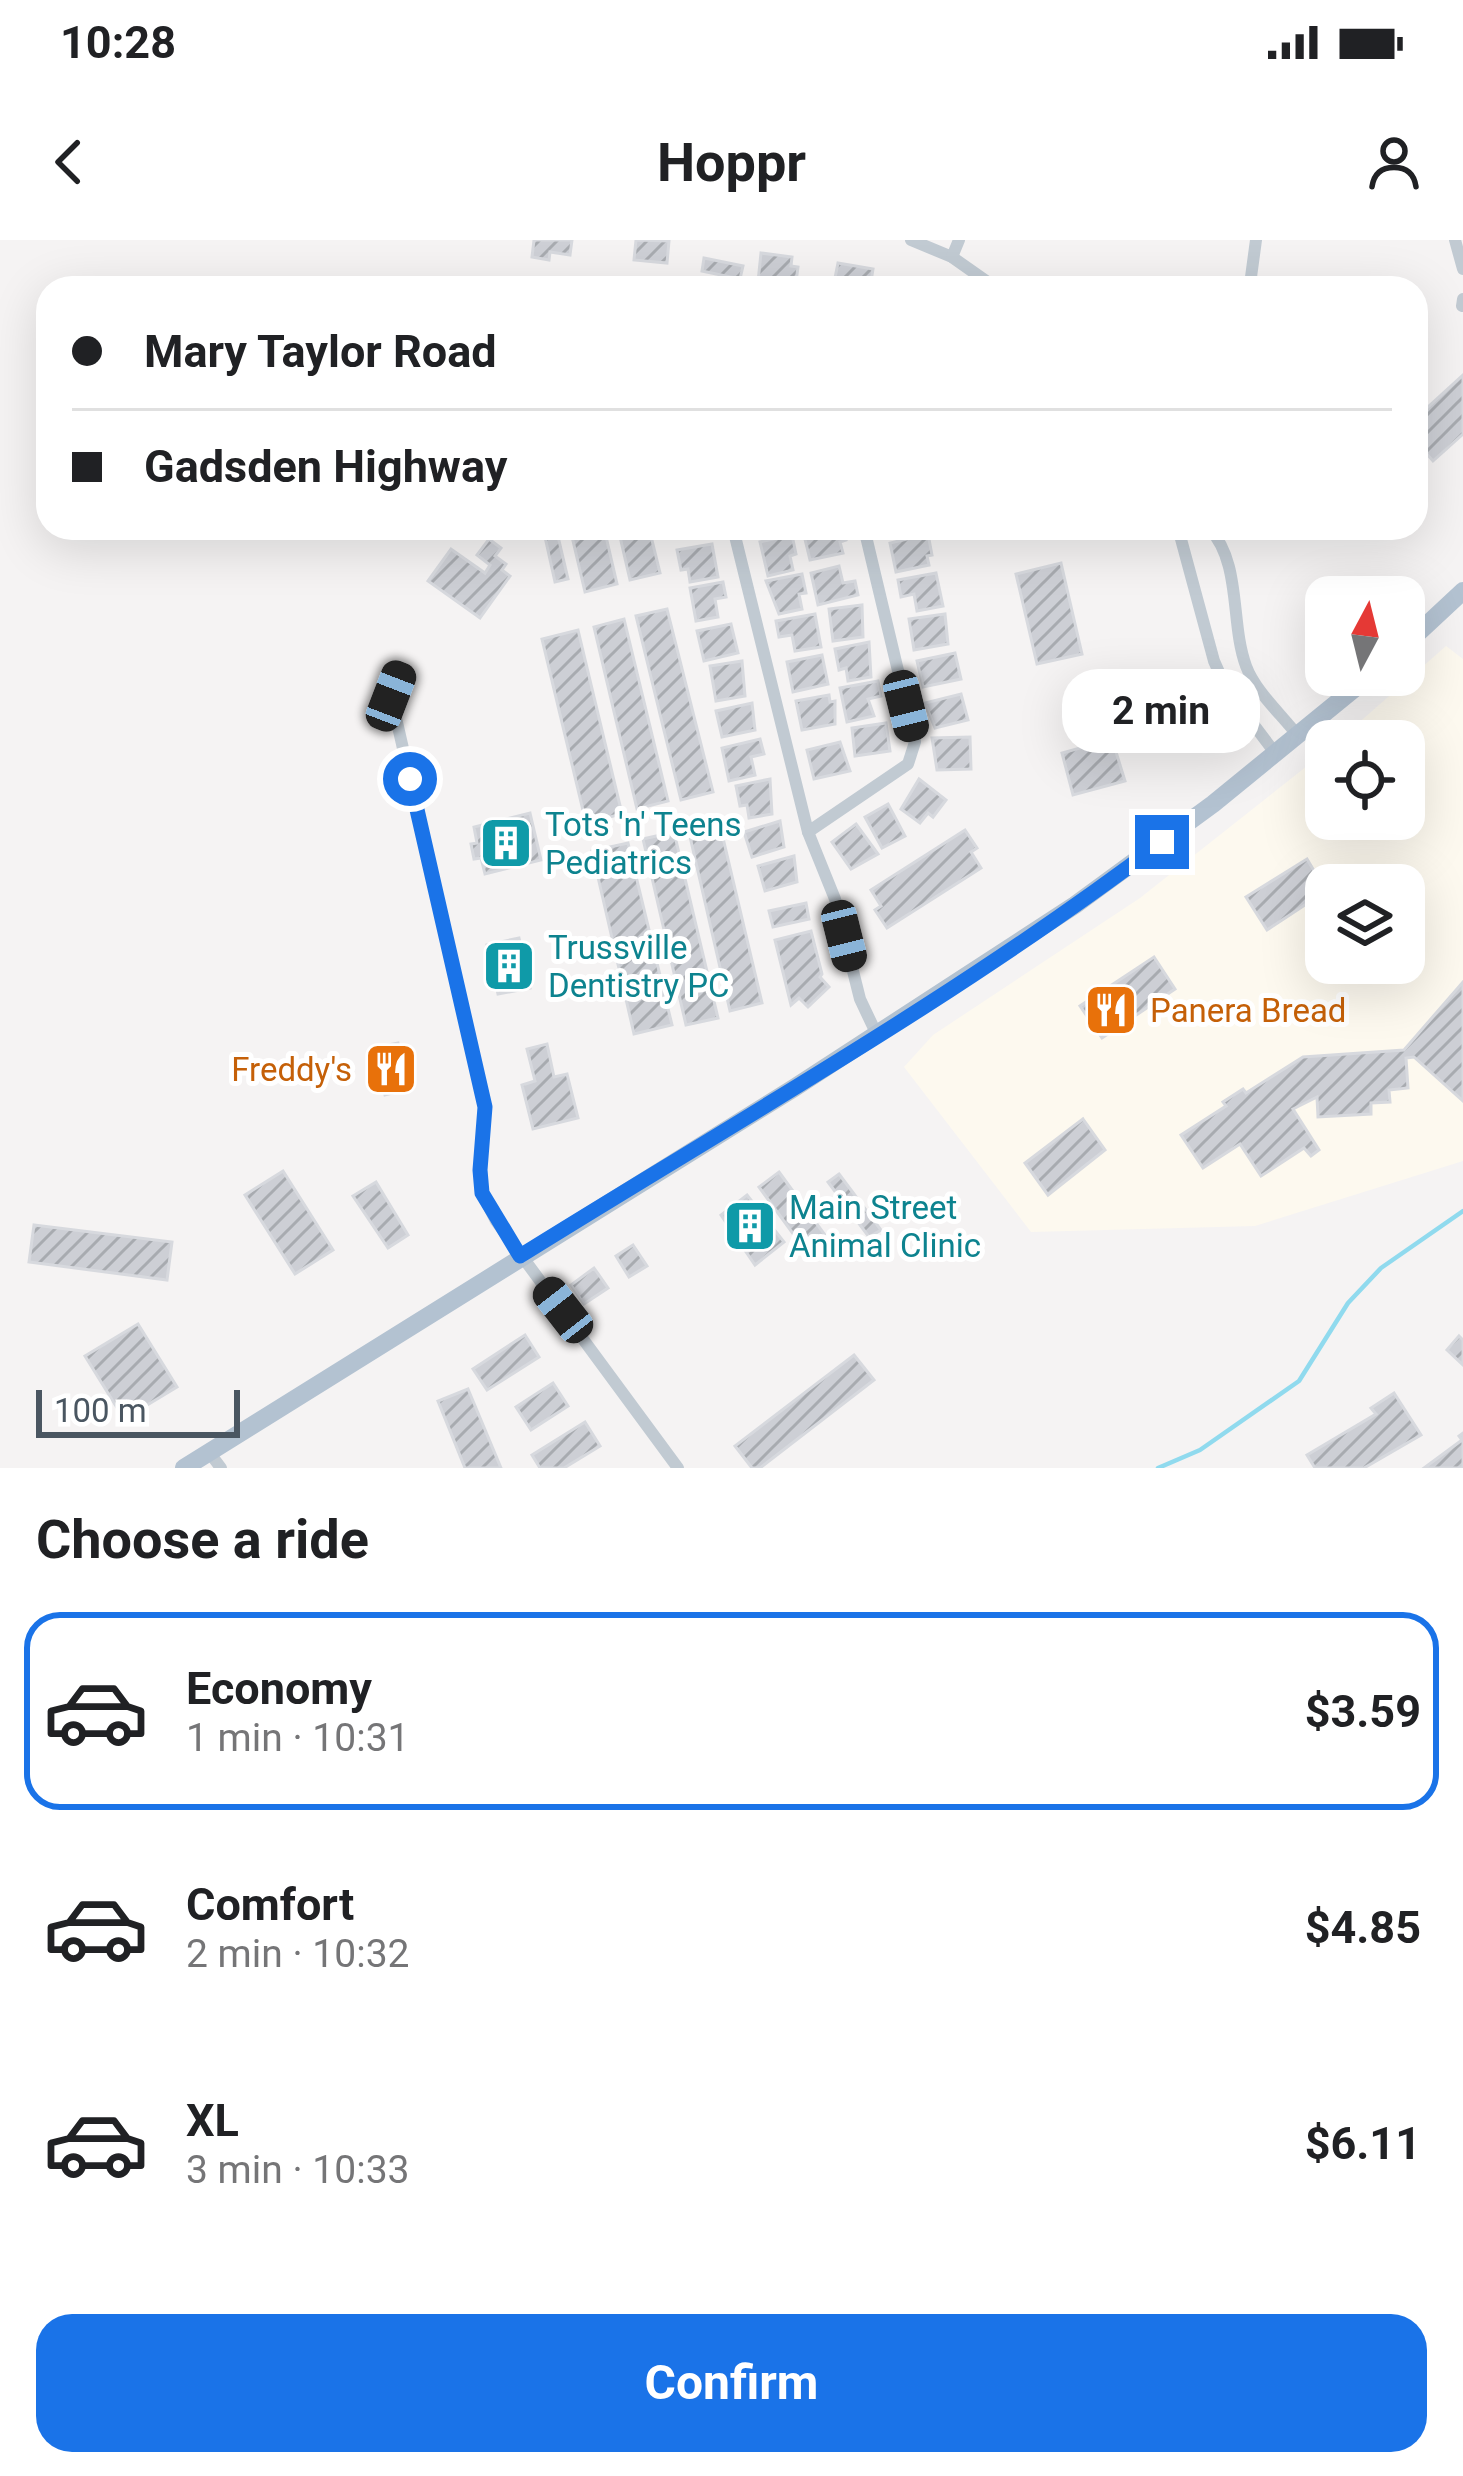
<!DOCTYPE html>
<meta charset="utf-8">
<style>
:root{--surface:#fff;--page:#f6f6f6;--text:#202124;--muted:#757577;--line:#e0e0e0;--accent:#1a73e8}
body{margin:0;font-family:Roboto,sans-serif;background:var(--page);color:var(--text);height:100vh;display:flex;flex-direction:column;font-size:45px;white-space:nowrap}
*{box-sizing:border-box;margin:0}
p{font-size:39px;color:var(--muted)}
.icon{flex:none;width:66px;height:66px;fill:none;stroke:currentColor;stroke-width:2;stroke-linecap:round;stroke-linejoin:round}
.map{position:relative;height:1228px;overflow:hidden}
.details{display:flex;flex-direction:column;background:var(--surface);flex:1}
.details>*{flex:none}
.hud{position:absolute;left:36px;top:36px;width:1392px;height:264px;border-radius:36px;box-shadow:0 12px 48px #0002;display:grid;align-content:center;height:264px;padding:0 36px;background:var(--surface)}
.needle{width:78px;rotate:7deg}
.controls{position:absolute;left:1305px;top:336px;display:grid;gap:24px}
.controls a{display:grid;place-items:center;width:120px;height:120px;border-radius:24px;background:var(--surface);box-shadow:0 12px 48px #0002;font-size:60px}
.scale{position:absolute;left:36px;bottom:30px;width:204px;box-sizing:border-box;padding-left:12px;border:6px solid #4a5661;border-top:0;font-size:33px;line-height:42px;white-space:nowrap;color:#4a5661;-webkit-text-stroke:9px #fff;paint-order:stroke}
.end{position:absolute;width:54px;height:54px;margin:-27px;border:15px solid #1a73e8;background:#fff;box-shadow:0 0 0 6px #fff}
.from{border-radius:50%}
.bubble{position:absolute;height:84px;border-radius:36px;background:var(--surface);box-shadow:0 12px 48px #0002;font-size:39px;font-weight:700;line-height:84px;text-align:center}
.car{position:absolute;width:36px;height:72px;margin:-36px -18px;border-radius:15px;box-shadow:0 0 9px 3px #0007;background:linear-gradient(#222 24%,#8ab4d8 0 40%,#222 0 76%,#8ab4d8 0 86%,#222 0)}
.hud b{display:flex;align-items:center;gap:42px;height:114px;font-size:45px}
.hud b+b{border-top:3px solid var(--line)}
.hud i{width:30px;height:30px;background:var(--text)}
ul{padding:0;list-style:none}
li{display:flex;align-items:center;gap:36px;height:198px;margin:0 24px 18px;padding:0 12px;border:6px solid transparent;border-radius:36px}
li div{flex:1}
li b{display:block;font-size:45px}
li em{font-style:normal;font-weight:700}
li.current{border-color:var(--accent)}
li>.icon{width:108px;height:108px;stroke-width:1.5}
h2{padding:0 36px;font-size:54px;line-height:144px}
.primary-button{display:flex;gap:24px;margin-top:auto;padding:24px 36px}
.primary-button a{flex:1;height:138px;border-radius:36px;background:var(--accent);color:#fff;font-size:48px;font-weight:700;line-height:138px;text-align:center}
.status{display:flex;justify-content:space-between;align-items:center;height:84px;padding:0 60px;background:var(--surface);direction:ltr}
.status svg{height:33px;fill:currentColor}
header{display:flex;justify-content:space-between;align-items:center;height:156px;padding:0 36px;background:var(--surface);font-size:54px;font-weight:700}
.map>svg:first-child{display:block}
.commercial{fill:#fdf9ef;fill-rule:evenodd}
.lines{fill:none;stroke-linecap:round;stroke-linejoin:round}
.stream{stroke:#90daee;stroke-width:4.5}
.building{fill:url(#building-hatch);stroke:#d7d9de;stroke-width:3}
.minor{stroke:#c1cad2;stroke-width:12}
.primary{stroke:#b3c2d1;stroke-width:18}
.route{stroke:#1a73e8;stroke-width:15}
.labels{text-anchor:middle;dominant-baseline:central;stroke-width:10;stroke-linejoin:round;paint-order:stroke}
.culture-label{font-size:33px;fill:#0d838f;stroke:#fff;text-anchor:start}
.food-label{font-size:33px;fill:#c56008;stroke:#fff;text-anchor:start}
</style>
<div class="status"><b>10:28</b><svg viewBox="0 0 49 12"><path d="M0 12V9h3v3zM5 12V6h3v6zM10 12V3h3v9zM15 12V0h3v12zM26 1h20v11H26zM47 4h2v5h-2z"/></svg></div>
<header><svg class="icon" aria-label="back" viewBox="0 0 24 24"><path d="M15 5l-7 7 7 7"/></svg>Hoppr<svg class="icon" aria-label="person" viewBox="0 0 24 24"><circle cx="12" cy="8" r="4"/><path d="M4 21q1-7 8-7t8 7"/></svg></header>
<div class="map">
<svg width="1463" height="1228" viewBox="0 0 1463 1228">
<defs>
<pattern id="building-hatch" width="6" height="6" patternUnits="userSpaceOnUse" patternTransform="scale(3)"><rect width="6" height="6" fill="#cdcfd5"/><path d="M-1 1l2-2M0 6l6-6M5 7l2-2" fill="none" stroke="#a8abb0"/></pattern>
</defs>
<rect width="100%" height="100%" fill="#f5f3f3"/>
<path class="commercial" d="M1446,406L1463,419V921L1255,986L1031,992L904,827L933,795L1140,658L1326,511V579H1404V501H1338ZM1326,645H1404V723H1326Z"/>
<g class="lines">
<polyline class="stream" points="1158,1228 1200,1210 1299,1141 1348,1063 1381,1028 1463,971"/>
</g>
<g class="building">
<polygon points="534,0 572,0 570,15 550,12 549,20 532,17"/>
<polygon points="636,0 669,1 667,23 634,20"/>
<polygon points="761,13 792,17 791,26 798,27 796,42 758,42"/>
<polygon points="704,18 743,26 740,39 702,31"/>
<polygon points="838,23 873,29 870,48 834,43"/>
<polygon points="1463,135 1463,194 1433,221 1416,202 1416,178"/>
<polygon points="543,288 556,288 568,339 555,342"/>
<polygon points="570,288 604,288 617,344 585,352"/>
<polygon points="618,288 649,288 660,333 630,340"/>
<polygon points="832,288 843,288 846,300 840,302 843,313 810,320 804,295"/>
<polygon points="928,294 932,315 927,316 929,325 896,332 890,303"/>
<polygon points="792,295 796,314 790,316 793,330 768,336 760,302"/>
<polygon points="489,299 501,308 495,316 506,324 502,330 510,336 480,378 428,341 451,309 485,333 490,325 477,315"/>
<polygon points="712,304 718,337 690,342 688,329 681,330 677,310"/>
<polygon points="1061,323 1082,414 1037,424 1016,334"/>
<polygon points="839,326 843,343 855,341 858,355 818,365 811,333"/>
<polygon points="936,333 943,366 917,371 914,354 901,357 898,340"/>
<polygon points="802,334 806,353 799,354 802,369 779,374 766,341"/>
<polygon points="723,342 726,357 715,359 718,377 696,381 690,348"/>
<polygon points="862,365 863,397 833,401 829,369"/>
<polygon points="667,369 713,552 681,560 636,376"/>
<polygon points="815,374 821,407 795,411 792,395 779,397 776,381"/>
<polygon points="945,374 948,404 914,410 909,379"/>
<polygon points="624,379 668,561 637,569 594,387"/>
<polygon points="731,384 738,413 704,421 697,391"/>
<polygon points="578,390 622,574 586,583 542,399"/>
<polygon points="869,402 871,437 848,441 846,428 839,430 835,409"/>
<polygon points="955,413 961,439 923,447 917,421"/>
<polygon points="822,415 828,444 793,452 787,422"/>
<polygon points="742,421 745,456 716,461 710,426"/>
<polygon points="878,441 881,456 868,459 874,476 847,482 840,448"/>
<polygon points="961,454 968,480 935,488 925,463"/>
<polygon points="829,455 830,462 835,461 835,484 802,490 796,461"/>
<polygon points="752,463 755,490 722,497 716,471"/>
<polygon points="886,483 890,511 855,516 852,488"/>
<polygon points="970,497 971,529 937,530 932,498"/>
<polygon points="760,499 764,514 751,517 755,535 729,541 722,508"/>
<polygon points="1112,499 1125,541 1073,555 1062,513"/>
<polygon points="840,502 850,531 814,539 807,510"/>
<polygon points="770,539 772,574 749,578 747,565 740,566 736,546"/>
<polygon points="919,539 946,560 933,577 928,573 920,583 901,569"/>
<polygon points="888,564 905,596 882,608 865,577"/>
<polygon points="530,573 541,620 485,634 481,618 474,619 471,604 477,603 474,587"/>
<polygon points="719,581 762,763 730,771 688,588"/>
<polygon points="780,581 784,607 752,617 744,592"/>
<polygon points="856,584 878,614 851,629 832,602"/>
<polygon points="965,590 977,608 971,612 981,628 887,688 875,670 881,666 871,650"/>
<polygon points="674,592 718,778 686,785 643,599"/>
<polygon points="628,603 672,785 634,794 592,611"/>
<polygon points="794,616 797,642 765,651 758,626"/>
<polygon points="1307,619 1326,651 1267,690 1246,657"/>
<polygon points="806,663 809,679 773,687 769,671"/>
<polygon points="811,691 822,734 820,737 829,747 808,767 799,758 791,765 775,700"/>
<polygon points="519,698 530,748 498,754 487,705"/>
<polygon points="1154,717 1175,749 1102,798 1080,766"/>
<polygon points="1463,742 1463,861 1414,817 1406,818 1408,848 1389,850 1390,862 1371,863 1371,874 1318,877 1317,857 1293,869 1319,910 1311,916 1304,908 1261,936 1240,904 1203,928 1181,895 1226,866 1223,862 1243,849 1246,853 1303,817 1404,810"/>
<polygon points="398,803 409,849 385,855 374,808"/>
<polygon points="547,804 554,837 567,834 578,878 533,889 522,845 535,841 527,809"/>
<polygon points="1083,879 1105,910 1048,955 1025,923"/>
<polygon points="283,931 333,1010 295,1034 245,955"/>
<polygon points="779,932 825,995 820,998 826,1006 810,1017 759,947"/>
<polygon points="839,934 881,990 869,997 828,942"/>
<polygon points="376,942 408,995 388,1008 353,956"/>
<polygon points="747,955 784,1002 755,1025 721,975"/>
<polygon points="34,985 172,1002 167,1040 29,1022"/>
<polygon points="633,1005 647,1026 629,1037 616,1016"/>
<polygon points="594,1028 608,1048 584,1064 571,1045"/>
<polygon points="138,1084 177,1147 124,1179 85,1116"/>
<polygon points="525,1095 539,1117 487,1150 473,1129"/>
<polygon points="1459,1096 1463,1100 1463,1125 1447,1110"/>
<polygon points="854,1115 874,1140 760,1228 752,1228 735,1206"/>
<polygon points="553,1143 568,1166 531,1190 516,1167"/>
<polygon points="468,1149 501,1228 465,1228 438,1161"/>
<polygon points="1394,1153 1421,1195 1364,1228 1315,1228 1307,1215 1376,1174 1371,1168"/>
<polygon points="585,1182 600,1206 564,1228 540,1228 532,1215"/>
<polygon points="1463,1193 1463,1228 1424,1228 1462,1200 1459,1196"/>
</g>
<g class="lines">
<g class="minor">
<polyline points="911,0 952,17 996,48"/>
<polyline points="1256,0 1251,37 1258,48"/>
<polyline points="1455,0 1463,29"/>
<polyline points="952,17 959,0"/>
<polyline points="1462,66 1463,59"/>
<polyline points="733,288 808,592 908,524 915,502 864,288"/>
<polyline points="1178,288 1214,421 1226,448 1275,513"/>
<path d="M1209,288C1242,323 1230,383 1246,426C1255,451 1282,475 1298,496"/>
<polyline points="399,434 391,456 485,867 480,930 482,953 496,981 678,1228"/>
<polyline points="808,592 835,659 860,759 877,795"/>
<polyline points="209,1212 221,1228"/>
</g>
<g class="primary">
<polyline points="1404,406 1463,351"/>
<polyline points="184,1228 794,848 1075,665 1213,564 1371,435"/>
</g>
</g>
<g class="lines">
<path class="route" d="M410,539L485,867L480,930L482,953L520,1016C735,882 959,756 1162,602"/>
</g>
<defs>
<g id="building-square" transform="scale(2.7)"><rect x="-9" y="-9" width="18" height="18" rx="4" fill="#0f9aa8" stroke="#fff"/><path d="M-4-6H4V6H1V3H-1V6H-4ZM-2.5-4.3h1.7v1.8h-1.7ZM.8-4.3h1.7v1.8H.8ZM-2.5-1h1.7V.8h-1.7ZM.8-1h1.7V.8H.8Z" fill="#fff"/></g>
<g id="restaurant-square" transform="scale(2.7)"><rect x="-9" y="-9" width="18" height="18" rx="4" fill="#e8710a" stroke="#fff"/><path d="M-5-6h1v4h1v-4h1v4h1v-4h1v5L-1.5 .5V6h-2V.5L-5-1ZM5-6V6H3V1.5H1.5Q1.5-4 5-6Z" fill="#fff"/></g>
</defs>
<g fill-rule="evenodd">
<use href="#building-square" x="506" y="603"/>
<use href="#building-square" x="509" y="726"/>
<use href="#restaurant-square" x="1111" y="770"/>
<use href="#restaurant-square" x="391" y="829"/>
<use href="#building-square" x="750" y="986"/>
</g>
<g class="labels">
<g class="culture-label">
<text x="545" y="584">Tots 'n' Teens<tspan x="545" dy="38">Pediatrics</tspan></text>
<text x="548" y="707">Trussville<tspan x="548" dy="38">Dentistry PC</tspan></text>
<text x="789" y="967">Main Street<tspan x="789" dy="38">Animal Clinic</tspan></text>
</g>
<g class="food-label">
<text x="1150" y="770">Panera Bread</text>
<text x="352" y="829" text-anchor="end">Freddy's</text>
</g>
</g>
</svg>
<div class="controls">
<a><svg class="needle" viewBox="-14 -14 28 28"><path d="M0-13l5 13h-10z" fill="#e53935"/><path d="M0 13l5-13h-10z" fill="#757577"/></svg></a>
<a><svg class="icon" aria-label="locate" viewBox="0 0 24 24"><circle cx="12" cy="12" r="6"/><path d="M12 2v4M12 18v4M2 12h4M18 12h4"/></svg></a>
<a><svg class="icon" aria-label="layers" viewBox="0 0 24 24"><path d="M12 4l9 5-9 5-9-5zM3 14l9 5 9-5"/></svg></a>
</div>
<div class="scale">100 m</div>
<i class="end from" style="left:410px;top:539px"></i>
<i class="end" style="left:1162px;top:602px"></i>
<div class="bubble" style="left:1062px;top:429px;width:198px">2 min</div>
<i class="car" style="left:391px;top:456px;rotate:21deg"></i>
<i class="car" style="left:906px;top:466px;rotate:166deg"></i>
<i class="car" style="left:844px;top:696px;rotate:166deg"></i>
<i class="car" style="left:563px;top:1070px;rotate:322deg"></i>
<div class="hud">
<b><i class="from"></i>Mary Taylor Road</b>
<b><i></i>Gadsden Highway</b>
</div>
</div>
<section class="details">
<h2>Choose a ride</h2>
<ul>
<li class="current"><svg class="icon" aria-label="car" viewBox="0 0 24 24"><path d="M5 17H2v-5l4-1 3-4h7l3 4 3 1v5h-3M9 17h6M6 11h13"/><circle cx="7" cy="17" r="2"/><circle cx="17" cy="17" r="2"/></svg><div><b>Economy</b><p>1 min · 10:31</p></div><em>$3.59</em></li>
<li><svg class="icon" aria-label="car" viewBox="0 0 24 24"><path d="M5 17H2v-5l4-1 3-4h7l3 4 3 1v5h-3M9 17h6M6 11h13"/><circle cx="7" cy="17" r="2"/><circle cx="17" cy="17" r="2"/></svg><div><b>Comfort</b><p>2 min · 10:32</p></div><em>$4.85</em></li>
<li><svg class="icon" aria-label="car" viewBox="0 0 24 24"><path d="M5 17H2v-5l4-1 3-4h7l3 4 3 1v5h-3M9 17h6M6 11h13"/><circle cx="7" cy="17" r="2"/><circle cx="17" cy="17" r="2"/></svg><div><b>XL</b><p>3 min · 10:33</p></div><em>$6.11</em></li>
</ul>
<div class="primary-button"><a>Confirm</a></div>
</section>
